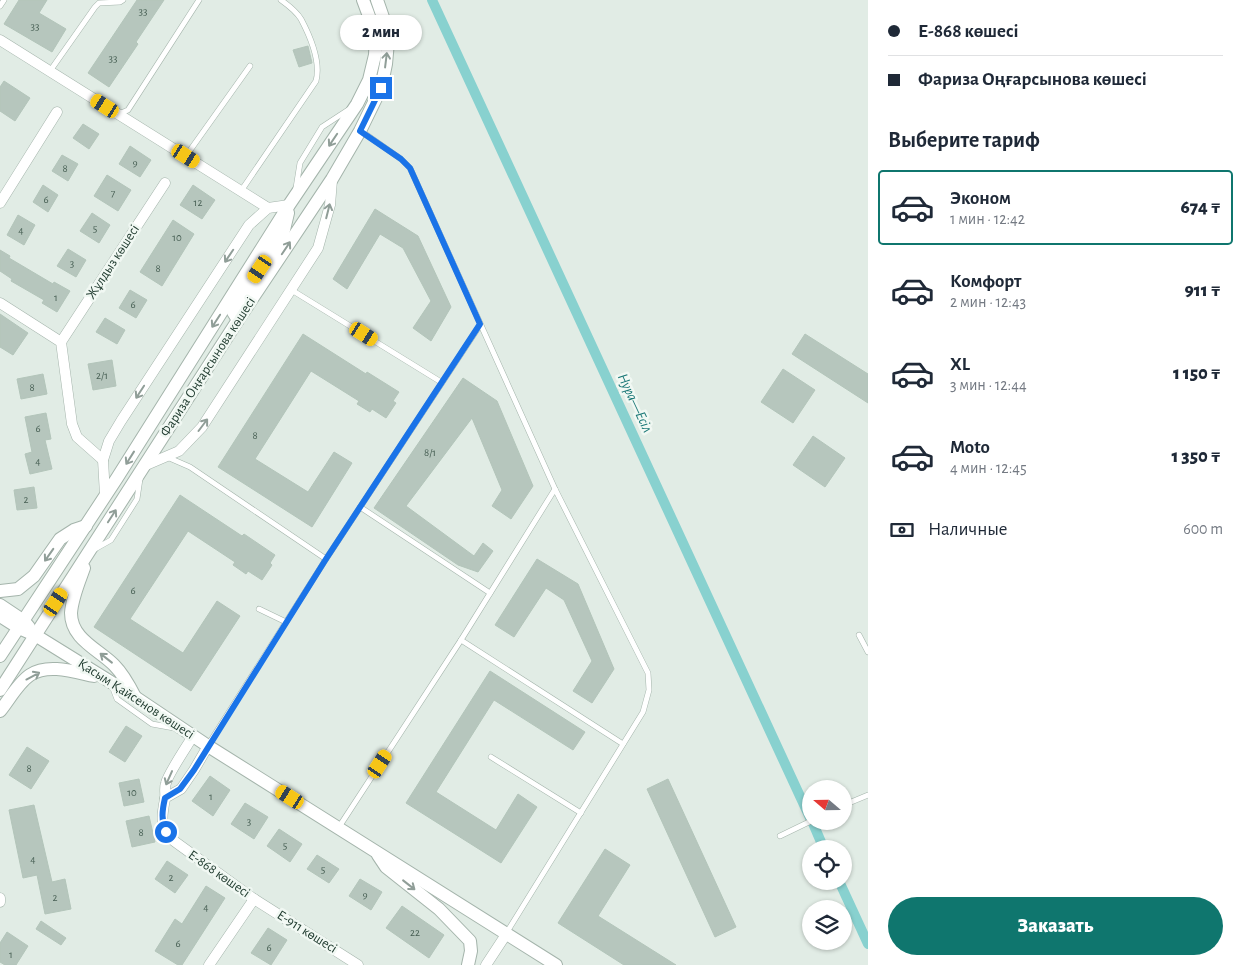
<!DOCTYPE html>
<html lang="ru">
<meta charset="utf-8">
<style>
:root{--surface:#fff;--page:#f2f2f3;--text:#1f2937;--muted:#747a83;--line:#e0e1e3;--accent:#0f766e}
body{margin:0;font-family:"Alegreya Sans",sans-serif;background:var(--page);color:var(--text);height:100vh;display:flex;flex-direction:column;font-size:19px;white-space:nowrap}
*{box-sizing:border-box;margin:0}
p{font-size:16px;color:var(--muted)}
.icon{flex:none;width:28px;height:28px;fill:none;stroke:currentColor;stroke-width:2;stroke-linecap:round;stroke-linejoin:round}
.map{position:relative;flex:1;overflow:hidden}
.details{display:flex;flex-direction:column;background:var(--surface);width:375px}
.details>*{flex:none}
.guide{display:grid;align-content:center;height:110px;padding:0 20px;background:var(--surface)}
.needle{width:32px;rotate:290deg}
.tools{position:absolute;left:802px;top:780px;display:grid;gap:10px}
.tools a{display:grid;place-items:center;width:50px;height:50px;border-radius:50%;background:var(--surface);box-shadow:0 1px 4px #0004;font-size:25px}
.end{position:absolute;width:22px;height:22px;margin:-11px;border:6px solid #1a73e8;background:#fff;box-shadow:0 0 0 2px #fff}
.from{border-radius:50%}
.bubble{position:absolute;height:35px;border-radius:18px;background:var(--surface);box-shadow:0 1px 4px #0004;font-size:16px;font-weight:800;line-height:35px;text-align:center}
.car{position:absolute;width:15px;height:30px;margin:-15px -8px;border-radius:6px;box-shadow:0 0 4px 1px #0007;background:linear-gradient(#f5c518 24%,#345 0 40%,#f5c518 0 76%,#345 0 86%,#f5c518 0)}
.guide b{display:flex;align-items:center;gap:18px;height:48px;font-size:19px}
.guide b+b{border-top:1px solid var(--line)}
.guide i{width:12px;height:12px;background:var(--text)}
ul{padding:0;list-style:none}
li{display:flex;align-items:center;gap:15px;height:75px;margin:0 10px 8px;padding:0 10px;border:2px solid transparent;border-radius:5px}
li div{flex:1}
li b{display:block;font-size:19px}
li em{font-style:normal;font-weight:800}
li.current{border-color:var(--accent)}
li>.icon{width:45px;height:45px;stroke-width:1.5}
h2{padding:0 20px;font-size:22px;line-height:60px}
.pay{display:flex;align-items:center;gap:12px;height:55px;padding:0 20px;font-size:19px}
.pay p{margin-inline-start:auto}
.action{display:flex;gap:10px;margin-top:auto;padding:10px 20px}
.action a{flex:1;height:58px;border-radius:30px;background:var(--accent);color:#fff;font-size:20px;font-weight:800;line-height:58px;text-align:center}
main{display:flex;flex:1;min-height:0}
.map>svg:first-child{display:block}
.lines{fill:none;stroke-linecap:round;stroke-linejoin:round}
.canal{stroke:#88d1cf;stroke-width:10}
.building{fill:#b6c6bd;stroke:#b3c5ba}
.service-casing{stroke:#a4b4ab;stroke-width:6}
.minor-casing{stroke:#a4b4ab;stroke-width:11}
.tertiary-casing{stroke:#a4b4ab;stroke-width:14}
.service{stroke:#fff;stroke-width:5}
.minor{stroke:#fff;stroke-width:10}
.tertiary{stroke:#fff;stroke-width:12}
.oneway{stroke:#909e98}
.route{stroke:#1a73e8;stroke-width:6}
.labels{text-anchor:middle;dominant-baseline:central;stroke-width:5;stroke-linejoin:round;paint-order:stroke}
.number-label{font-size:11px;fill:#465e53}
.street-label{font-size:14px;fill:#213c30;stroke:#f1f8f3}
.water-label{font-size:15px;font-style:italic;fill:#1b7877;stroke:#f1f8f3}
</style>
<main>
<div class="map">
<svg width="868" height="965" viewBox="0 0 868 965">
<rect width="100%" height="100%" fill="#e1ece5"/>
<g class="lines">
<g class="canal">
<polyline points="432,0 811,820"/>
<polyline points="812,821 824,849"/>
<polyline points="839,881 868,944"/>
</g>
</g>
<g class="building">
<polygon points="19,0 47,0 39,13 66,29 52,52 4,24"/>
<polygon points="137,0 164,0 136,42 138,44 109,87 88,73"/>
<polygon points="308,46 312,63 299,67 293,50"/>
<polygon points="4,81 30,98 15,121 0,111 0,87"/>
<polygon points="83,124 99,134 89,149 73,138"/>
<polygon points="130,146 151,160 140,177 119,164"/>
<polygon points="62,155 78,164 68,181 52,171"/>
<polygon points="107,175 131,190 118,211 94,196"/>
<polygon points="43,185 58,195 48,212 33,202"/>
<polygon points="193,185 215,200 202,219 180,205"/>
<polygon points="375,209 418,236 451,307 431,341 413,328 431,301 403,248 380,234 347,289 333,279"/>
<polygon points="92,213 110,225 99,243 80,231"/>
<polygon points="18,215 35,225 24,245 7,235"/>
<polygon points="173,220 194,234 162,286 140,272"/>
<polygon points="68,249 86,260 76,277 57,266"/>
<polygon points="0,250 10,256 9,258 53,284 54,282 70,291 57,312 42,303 44,300 11,281 12,279 0,271"/>
<polygon points="130,290 147,300 136,318 119,308"/>
<polygon points="0,314 28,333 13,355 0,347"/>
<polygon points="105,318 125,330 117,344 96,332"/>
<polygon points="303,334 366,374 367,372 399,392 393,401 396,403 386,418 372,409 370,412 357,404 359,401 311,371 255,459 308,492 334,452 352,463 312,527 218,467"/>
<polygon points="805,334 868,374 868,403 792,354"/>
<polygon points="112,360 116,386 93,390 88,364"/>
<polygon points="783,369 815,390 793,423 761,402"/>
<polygon points="43,374 47,394 21,399 17,379"/>
<polygon points="463,378 497,401 533,486 511,519 492,506 502,490 472,418 406,506 474,556 483,543 493,551 478,572 458,565 374,508"/>
<polygon points="46,413 51,439 45,440 52,469 30,474 25,454 32,452 25,417"/>
<polygon points="813,436 845,458 825,487 793,465"/>
<polygon points="34,487 37,508 17,510 14,490"/>
<polygon points="180,495 242,536 244,534 275,555 270,563 272,565 262,580 248,571 246,574 233,565 235,562 188,531 130,619 183,653 217,601 240,616 191,691 94,627"/>
<polygon points="537,559 578,584 614,669 592,703 573,691 592,661 564,600 546,588 514,637 495,625"/>
<polygon points="490,671 585,732 573,750 494,700 436,792 496,830 518,794 537,807 501,863 406,803"/>
<polygon points="126,726 142,736 125,762 109,752"/>
<polygon points="27,747 49,761 31,789 9,775"/>
<polygon points="210,776 230,790 213,816 192,801"/>
<polygon points="139,779 144,802 124,806 119,783"/>
<polygon points="668,779 736,927 715,937 647,789"/>
<polygon points="245,803 268,817 254,839 231,824"/>
<polygon points="34,805 52,882 65,879 71,909 45,914 37,875 23,878 9,810"/>
<polygon points="149,816 155,842 132,847 126,821"/>
<polygon points="279,829 302,844 290,862 267,846"/>
<polygon points="605,849 630,865 598,916 676,965 624,965 558,923"/>
<polygon points="317,855 339,869 329,883 307,869"/>
<polygon points="167,861 188,875 175,893 155,879"/>
<polygon points="360,879 382,892 371,910 349,896"/>
<polygon points="206,886 225,898 182,965 178,965 155,951 175,919 182,924"/>
<polygon points="402,906 444,935 429,958 386,928"/>
<polygon points="41,921 66,938 61,945 36,929"/>
<polygon points="268,928 287,940 271,965 251,953"/>
<polygon points="7,932 28,946 16,965 5,965 0,962 0,943"/>
</g>
<g class="lines">
<g class="service-casing">
<g id="service">
<polyline points="0,6 4,0"/>
<polyline points="50,71 95,7 99,3 120,2 123,0"/>
<polyline points="119,114 128,110 199,0"/>
<polyline points="361,131 401,159 410,168 555,489 648,673 649,690 643,712 507,932"/>
<polyline points="186,156 250,66"/>
<polyline points="296,188 300,163 322,127 348,110"/>
<path d="M241,191L316,81C321,62 310,36 301,19C296,11 288,5 281,0"/>
<polyline points="290,289 441,382"/>
<polyline points="167,457 190,467 326,559 208,745"/>
<polyline points="360,507 490,593"/>
<polyline points="95,549 111,540 137,499 140,479"/>
<polyline points="326,559 480,325"/>
<polyline points="259,609 286,622"/>
<polyline points="859,635 868,652"/>
<polyline points="461,640 623,744"/>
<polyline points="112,686 117,699 152,724 174,728"/>
<polyline points="491,757 581,813"/>
<polyline points="844,805 868,795"/>
<polyline points="339,827 461,640 555,489"/>
<polyline points="780,836 811,821"/>
</g>
</g>
<g class="minor-casing">
<g id="minor">
<polyline points="0,40 268,208"/>
<polyline points="0,203 57,112"/>
<polyline points="0,303 61,342 72,424 77,437 103,460"/>
<polyline points="61,342 165,183"/>
<polyline points="144,466 179,451 202,427 318,248 330,205 332,180"/>
<polyline points="105,495 103,460 109,441 121,421 249,225 268,208 289,205"/>
<path d="M193,736C187,746 168,774 166,783C164,788 166,794 165,799C161,819 160,825 174,841L254,899L358,965"/>
<polyline points="165,798 181,789 194,770 208,746"/>
<polyline points="0,898 0,902"/>
<polyline points="209,965 254,899"/>
<polyline points="486,965 507,933"/>
</g>
</g>
<g class="tertiary-casing">
<g id="tertiary">
<polyline points="238,320 233,312 236,307 283,234 288,213"/>
<path d="M84,568C79,582 72,598 71,613C71,639 98,649 114,665C123,674 129,685 135,697"/>
<polyline points="0,591 18,589 34,576 60,539 74,530 86,526"/>
<polyline points="0,605 24,621 29,627"/>
<polyline points="0,616 19,628 35,635 135,697 208,746 556,965"/>
<polyline points="0,656 117,478 289,205 357,104 369,80 375,55 376,35 363,0"/>
<polyline points="0,690 238,320 332,179 360,131 381,88 386,64 388,42 385,23 377,0"/>
<path d="M0,711C9,700 18,683 30,675C48,663 75,672 94,676"/>
<polyline points="378,855 386,867 439,909 470,941 471,951 468,965"/>
</g>
</g>
<use href="#service" class="service"/>
<use href="#minor" class="minor"/>
<use href="#tertiary" class="tertiary"/>
</g>
<defs><path id="oneway-shaft" d="M-6 0H5M1.5-3L5.5 0L1.5 3" fill="none" stroke-width="1.6" stroke-linecap="round" stroke-linejoin="round" transform="scale(1.25)"/></defs>
<g class="oneway">
<use href="#oneway-shaft" transform="translate(386 60) rotate(-83)"/>
<use href="#oneway-shaft" transform="translate(333 140) rotate(124)"/>
<use href="#oneway-shaft" transform="translate(328 211) rotate(-76)"/>
<use href="#oneway-shaft" transform="translate(286 248) rotate(-56)"/>
<use href="#oneway-shaft" transform="translate(229 256) rotate(124)"/>
<use href="#oneway-shaft" transform="translate(216 321) rotate(123)"/>
<use href="#oneway-shaft" transform="translate(140 392) rotate(123)"/>
<use href="#oneway-shaft" transform="translate(203 425) rotate(-53)"/>
<use href="#oneway-shaft" transform="translate(130 458) rotate(122)"/>
<use href="#oneway-shaft" transform="translate(112 516) rotate(-57)"/>
<use href="#oneway-shaft" transform="translate(49 555) rotate(125)"/>
<use href="#oneway-shaft" transform="translate(106 658) rotate(-142)"/>
<use href="#oneway-shaft" transform="translate(33 676) rotate(-28)"/>
<use href="#oneway-shaft" transform="translate(169 778) rotate(114)"/>
<use href="#oneway-shaft" transform="translate(409 885) rotate(38)"/>
</g>
<g class="lines">
<path class="route" d="M166,832C161,820 162,811 165,798L180,789L194,770L326,559L480,324L410,168L401,159L360,131L381,88"/>
</g>
<g class="labels">
<g class="number-label">
<text x="143" y="11">33</text>
<text x="35" y="26">33</text>
<text x="113" y="58">33</text>
<text x="135" y="162">9</text>
<text x="65" y="168">8</text>
<text x="113" y="193">7</text>
<text x="46" y="199">6</text>
<text x="198" y="202">12</text>
<text x="95" y="228">5</text>
<text x="21" y="230">4</text>
<text x="177" y="237">10</text>
<text x="72" y="263">3</text>
<text x="158" y="268">8</text>
<text x="56" y="297">1</text>
<text x="133" y="304">6</text>
<text x="102" y="375">2/1</text>
<text x="32" y="387">8</text>
<text x="38" y="428">6</text>
<text x="255" y="435">8</text>
<text x="430" y="452">8/1</text>
<text x="38" y="461">4</text>
<text x="26" y="499">2</text>
<text x="133" y="590">6</text>
<text x="29" y="768">8</text>
<text x="132" y="792">10</text>
<text x="211" y="796">1</text>
<text x="249" y="821">3</text>
<text x="141" y="832">8</text>
<text x="285" y="845">5</text>
<text x="33" y="859">4</text>
<text x="323" y="869">5</text>
<text x="171" y="877">2</text>
<text x="365" y="894">9</text>
<text x="55" y="897">2</text>
<text x="206" y="907">4</text>
<text x="415" y="932">22</text>
<text x="178" y="943">6</text>
<text x="269" y="947">6</text>
<text x="11" y="954">1</text>
</g>
<g class="street-label">
<text transform="translate(113 262) rotate(-57)">Жұлдыз көшесі</text>
<text transform="translate(208 367) rotate(-57)">Фариза Оңғарсынова көшесі</text>
<text transform="translate(136 699) rotate(33)">Қасым Қайсенов көшесі</text>
<text transform="translate(219 874) rotate(35)">Е-868 көшесі</text>
<text transform="translate(307 932) rotate(32)">Е-911 көшесі</text>
</g>
<g class="water-label">
<text transform="translate(635 403) rotate(65)">Нура—Есіл</text>
</g>
</g>
</svg>
<div class="tools">
<a><svg class="needle" viewBox="-14 -14 28 28"><path d="M0-13l5 13h-10z" fill="#e53935"/><path d="M0 13l5-13h-10z" fill="#747a83"/></svg></a>
<a><svg class="icon" aria-label="locate" viewBox="0 0 24 24"><circle cx="12" cy="12" r="6"/><path d="M12 2v4M12 18v4M2 12h4M18 12h4"/></svg></a>
<a><svg class="icon" aria-label="layers" viewBox="0 0 24 24"><path d="M12 4l9 5-9 5-9-5zM3 14l9 5 9-5"/></svg></a>
</div>
<i class="end from" style="left:166px;top:832px"></i>
<i class="end" style="left:381px;top:88px"></i>
<div class="bubble" style="left:340px;top:15px;width:82px">2 мин</div>
<i class="car" style="left:105px;top:106px;rotate:302deg"></i>
<i class="car" style="left:186px;top:156px;rotate:122deg"></i>
<i class="car" style="left:260px;top:269px;rotate:214deg"></i>
<i class="car" style="left:364px;top:334px;rotate:122deg"></i>
<i class="car" style="left:56px;top:602px;rotate:33deg"></i>
<i class="car" style="left:380px;top:764px;rotate:33deg"></i>
<i class="car" style="left:290px;top:797px;rotate:302deg"></i>
</div>
<section class="details">
<div class="guide">
<b><i class="from"></i>Е-868 көшесі</b>
<b><i></i>Фариза Оңғарсынова көшесі</b>
</div>
<h2>Выберите тариф</h2>
<ul>
<li class="current"><svg class="icon" aria-label="car" viewBox="0 0 24 24"><path d="M5 17H2v-5l4-1 3-4h7l3 4 3 1v5h-3M9 17h6M6 11h13"/><circle cx="7" cy="17" r="2"/><circle cx="17" cy="17" r="2"/></svg><div><b>Эконом</b><p>1 мин · 12:42</p></div><em>674 ₸</em></li>
<li><svg class="icon" aria-label="car" viewBox="0 0 24 24"><path d="M5 17H2v-5l4-1 3-4h7l3 4 3 1v5h-3M9 17h6M6 11h13"/><circle cx="7" cy="17" r="2"/><circle cx="17" cy="17" r="2"/></svg><div><b>Комфорт</b><p>2 мин · 12:43</p></div><em>911 ₸</em></li>
<li><svg class="icon" aria-label="car" viewBox="0 0 24 24"><path d="M5 17H2v-5l4-1 3-4h7l3 4 3 1v5h-3M9 17h6M6 11h13"/><circle cx="7" cy="17" r="2"/><circle cx="17" cy="17" r="2"/></svg><div><b>XL</b><p>3 мин · 12:44</p></div><em>1 150 ₸</em></li>
<li><svg class="icon" aria-label="car" viewBox="0 0 24 24"><path d="M5 17H2v-5l4-1 3-4h7l3 4 3 1v5h-3M9 17h6M6 11h13"/><circle cx="7" cy="17" r="2"/><circle cx="17" cy="17" r="2"/></svg><div><b>Moto</b><p>4 мин · 12:45</p></div><em>1 350 ₸</em></li>
</ul>
<div class="pay"><svg class="icon" aria-label="cash" viewBox="0 0 24 24"><path d="M3 7h18v10H3z"/><circle cx="12" cy="12" r="2"/></svg>Наличные<p>600 m</p></div>
<div class="action"><a>Заказать</a></div>
</section>
</main>
